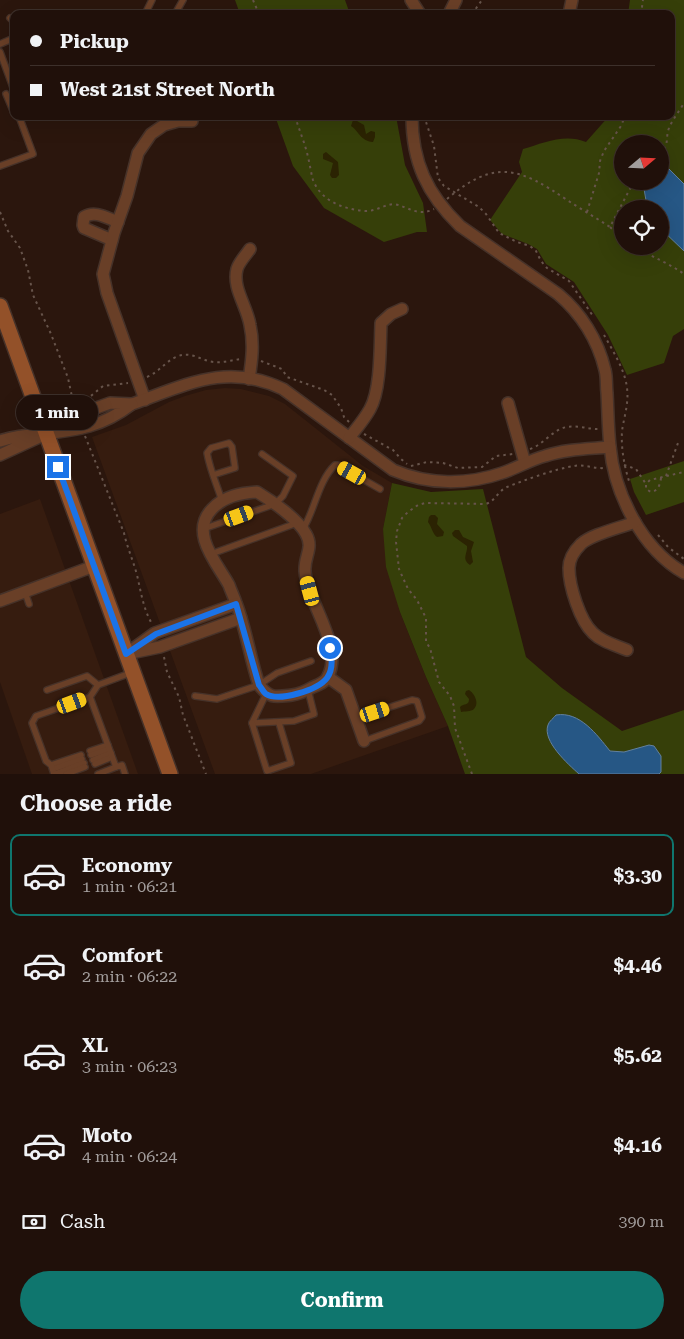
<!DOCTYPE html>
<meta charset="utf-8">
<style>
:root{--surface:#20100a;--page:#2d1e18;--text:#f1f3f6;--muted:#a29d9c;--line:#3d302b;--accent:#0f766e}
body{margin:0;font-family:"Roboto Serif",serif;background:var(--page);color:var(--text);height:100vh;display:flex;flex-direction:column;font-size:19px;white-space:nowrap}
*{box-sizing:border-box;margin:0}
p{font-size:16px;color:var(--muted)}
.icon{flex:none;width:28px;height:28px;fill:none;stroke:currentColor;stroke-width:2;stroke-linecap:round;stroke-linejoin:round}
.map{position:relative;height:774px;overflow:hidden}
.side{display:flex;flex-direction:column;background:var(--surface);flex:1}
.side>*{flex:none}
.guide{position:absolute;left:10px;top:10px;width:665px;height:110px;border-radius:10px;box-shadow:0 5px 20px #0002,0 0 0 1px var(--line);display:grid;align-content:center;height:110px;padding:0 20px;background:var(--surface)}
.needle{width:32px;rotate:71deg}
.fabs{position:absolute;left:614px;top:135px;display:grid;gap:10px}
.fabs a{display:grid;place-items:center;width:55px;height:55px;border-radius:50%;background:var(--surface);box-shadow:0 5px 20px #0002,0 0 0 1px var(--line);font-size:25px}
.end{position:absolute;width:22px;height:22px;margin:-11px;border:6px solid #1a73e8;background:#fff;box-shadow:0 0 0 2px #fff}
.from{border-radius:50%}
.bubble{position:absolute;height:35px;border-radius:18px;background:var(--surface);box-shadow:0 5px 20px #0002,0 0 0 1px var(--line);font-size:16px;font-weight:700;line-height:35px;text-align:center}
.car{position:absolute;width:15px;height:30px;margin:-15px -8px;border-radius:6px;box-shadow:0 0 4px 1px #0007;background:linear-gradient(#f5c518 24%,#345 0 40%,#f5c518 0 76%,#345 0 86%,#f5c518 0)}
.guide b{display:flex;align-items:center;gap:18px;height:48px;font-size:19px}
.guide b+b{border-top:1px solid var(--line)}
.guide i{width:12px;height:12px;background:var(--text)}
ul{padding:0;list-style:none}
li{display:flex;align-items:center;gap:15px;height:82px;margin:0 10px 8px;padding:0 10px;border:2px solid transparent;border-radius:10px}
li div{flex:1}
li b{display:block;font-size:19px}
li em{font-style:normal;font-weight:700}
li.selected{border-color:var(--accent)}
li>.icon{width:45px;height:45px;stroke-width:1.5}
h2{padding:0 20px;font-size:22px;line-height:60px}
.pay{display:flex;align-items:center;gap:12px;height:55px;padding:0 20px;font-size:19px}
.pay p{margin-inline-start:auto}
.primary-button{display:flex;gap:10px;margin-top:auto;padding:10px 20px}
.primary-button a{flex:1;height:58px;border-radius:30px;background:var(--accent);color:#fff;font-size:20px;font-weight:700;line-height:58px;text-align:center}
.map>svg:first-child{display:block}
.built{fill:#361c0f}
.green{fill:#363f09;fill-rule:evenodd}
.sand{fill:#2b2302}
.water{fill:#265785;stroke:#62809e}
.lines{fill:none;stroke-linecap:round;stroke-linejoin:round}
.lane-casing{stroke:#463229;stroke-width:8}
.street-casing{stroke:#463229;stroke-width:14}
.secondary-casing{stroke:#463229;stroke-width:18}
.path{stroke:#67544b;stroke-width:2;stroke-dasharray:2.5 4;stroke-linecap:butt}
.lane{stroke:#693f27;stroke-width:5.5}
.street{stroke:#693f27;stroke-width:11}
.secondary{stroke:#935129;stroke-width:15}
.route{stroke:#1a73e8;stroke-width:6}
</style>
<div class="map">
<svg width="684" height="774" viewBox="0 0 684 774">
<rect width="100%" height="100%" fill="#2b160d"/>
<g class="built">
<polygon points="225,388 241,389 269,396 285,404 363,466 392,483 383,529 400,612 426,677 448,726 311,774 215,774 92,437 126,425 169,402 185,396 206,390"/>
<polygon points="40,499 138,774 32,774 0,682 0,514"/>
</g>
<g class="green">
<polygon points="235,0 345,0 350,14 240,14"/>
<path d="M630,0H684V329L673,336L664,363L627,375L608,335L574,282L546,264L537,249L528,244L502,234L490,220L522,172L519,162L523,149C543,143 565,133 586,142L609,116H671V14H628ZM622,144H660V181H622ZM622,209H660V246H622Z"/>
<polygon points="275,116 396,116 405,165 423,203 427,232 417,232 384,242 324,208 293,166"/>
<polygon points="684,461 684,502 646,515 634,492 630,479"/>
<polygon points="392,483 431,492 483,489 526,657 562,688 622,731 684,710 684,774 465,774 448,726 426,677 400,612 386,567 383,529"/>
</g>
<g class="sand">
<path d="M353,120L357,121L364,125L366,134L371,131L375,132V137L373,142C360,141 359,131 351,126Z"/>
<polygon points="326,152 338,162 339,175 336,178 332,178 330,175 333,163 323,159 323,154"/>
<path d="M431,515H435L438,518L437,524L444,532L443,536L437,537C432,533 432,527 428,522L429,517Z"/>
<path d="M455,530H459L463,537L474,542L471,551L473,562L470,565C461,559 468,553 467,546L453,536L452,533Z"/>
<path d="M469,690C474,693 480,703 474,709C471,712 464,711 461,712L460,707C464,703 469,706 469,699L465,694L466,691Z"/>
</g>
<g class="water">
<polygon points="667,167 684,184 684,251 660,228 660,209 648,209 647,206 644,189 647,181 660,181 660,168"/>
<path d="M556,715C580,711 597,735 610,751L624,752L649,745L654,746L661,756V772L659,774H579C568,764 542,741 548,725C549,721 554,718 556,715Z"/>
</g>
<g class="lines">
<g class="lane-casing">
<g id="lane">
<polyline points="145,14 152,0"/>
<polyline points="175,14 183,0"/>
<polyline points="10,18 14,22"/>
<polyline points="0,44 14,38"/>
<polyline points="0,52 14,90"/>
<polyline points="6,94 14,113"/>
<polyline points="0,166 33,154 20,119 17,116"/>
<path d="M213,475L235,468L232,447L229,443L211,448L207,453C210,470 217,485 222,501"/>
<polyline points="203,529 275,504 283,496 293,476 262,454"/>
<path d="M303,529C315,510 318,481 335,465H338L380,489"/>
<polyline points="211,554 297,523"/>
<polyline points="25,592 29,604"/>
<polyline points="47,690 87,676 98,685"/>
<polyline points="266,694 252,723 294,721 314,714 308,690"/>
<polyline points="195,696 217,699 259,685 277,673 311,661"/>
<polyline points="356,718 412,700 417,701 422,717 419,721 364,741"/>
<polyline points="252,723 267,771 291,763 279,723"/>
<polyline points="90,751 108,745"/>
<polyline points="91,755 109,749"/>
<polyline points="93,760 111,753"/>
<polyline points="95,764 112,757"/>
<polyline points="51,765 81,755"/>
<polyline points="53,769 82,759"/>
<polyline points="54,774 51,765 46,761 32,723 36,716 90,697"/>
<polyline points="55,774 84,763"/>
<polyline points="66,774 85,767"/>
<polyline points="98,774 116,767"/>
<polyline points="125,774 122,765 116,767 90,697 98,685 133,672"/>
</g>
</g>
<g class="street-casing">
<g id="street">
<polyline points="411,0 420,14"/>
<polyline points="449,14 456,0"/>
<polyline points="569,14 572,0"/>
<path d="M412,116C412,162 427,194 460,226L558,294C581,313 598,340 605,370C607,377 606,385 607,393C608,411 608,428 610,446C614,493 642,549 684,573"/>
<path d="M112,240L84,228L83,225L84,217C95,210 107,218 118,222"/>
<path d="M249,379C252,360 254,343 250,325C247,306 232,288 237,269C239,262 246,255 250,249"/>
<polyline points="145,400 107,293 103,274 114,233 127,196 138,153 151,134 164,125 178,121 192,121"/>
<polyline points="508,403 525,463"/>
<path d="M132,404C186,385 227,362 283,389L393,470C428,485 467,485 502,473C517,468 530,460 545,456C566,449 588,449 610,447"/>
<path d="M349,438C356,429 364,420 370,409C381,390 380,346 381,323L391,314L402,309"/>
<path d="M0,441C14,436 27,435 42,434C78,430 102,427 132,404L110,403L77,415L46,434L0,455"/>
<path d="M257,492C272,501 298,519 306,534C314,548 304,556 305,571C307,602 344,646 328,676C326,682 318,685 313,687C306,691 300,694 292,695C275,697 270,699 259,685C250,658 246,629 236,603C234,597 231,591 229,585C217,563 189,533 212,509C224,496 241,493 257,492Z"/>
<polyline points="0,601 94,566"/>
<path d="M627,650C615,645 602,642 593,633C580,621 569,586 569,568C569,559 575,550 581,544C592,534 620,528 635,522"/>
<polyline points="131,653 160,647 241,618"/>
<polyline points="126,654 155,633 236,604"/>
<polyline points="328,677 346,690 364,741"/>
</g>
</g>
<g class="secondary-casing">
<polyline id="secondary" points="0,306 170,774"/>
</g>
<g class="path">
<polyline points="253,0 259,14"/>
<polyline points="472,14 482,0"/>
<polyline points="641,14 643,0"/>
<path d="M295,116C299,130 305,143 308,157C310,165 311,173 313,180C321,201 343,209 364,211C375,212 383,205 394,204C409,207 418,217 434,209"/>
<polyline points="424,116 434,146 438,178 444,186 479,207 486,214 499,233 517,242 530,246 536,251 541,261 547,268 569,281 593,316"/>
<path d="M660,154C670,144 665,139 669,128C671,122 680,110 684,103"/>
<path d="M447,199C495,158 520,168 567,200C581,209 596,218 610,227L634,181"/>
<polyline points="0,212 8,231 20,248 28,270 33,295 51,334 68,378 74,406"/>
<polyline points="587,212 599,173 600,161 604,151 621,126 625,116"/>
<polyline points="610,227 622,238"/>
<path d="M635,246C651,257 669,263 684,274"/>
<path d="M604,335C613,351 625,370 627,388C629,403 624,417 622,431C621,448 624,465 629,481"/>
<polyline points="261,361 282,369 287,377 324,390 332,395 341,408 344,417 349,422"/>
<path d="M147,377C159,372 165,362 176,357C191,350 201,361 214,362C223,363 232,360 241,359"/>
<polyline points="86,400 103,386 128,383"/>
<polyline points="364,434 393,450 401,459 407,464"/>
<path d="M85,436L124,533C127,547 133,560 137,575C141,592 143,608 152,624"/>
<path d="M530,449C543,445 553,429 567,427C577,425 588,429 598,429"/>
<polyline points="624,465 636,469 646,484"/>
<polyline points="411,466 427,462 443,463 458,468 482,467 496,456 513,454"/>
<polyline points="666,476 678,443"/>
<path d="M661,478C660,485 658,491 651,492L646,489V484L650,480L684,472"/>
<polyline points="658,535 668,547 684,559"/>
<polyline points="164,657 167,672 179,697 183,715 206,774"/>
<path d="M472,774L455,728L454,706L450,696L439,682L430,648L426,642V618L417,600L408,589L399,569L396,542L397,531L402,518L408,512L418,505L425,503L486,504C495,501 498,491 507,487C525,480 555,469 574,466C584,464 594,469 605,468"/>
</g>
<use href="#lane" class="lane"/>
<use href="#street" class="street"/>
<use href="#secondary" class="secondary"/>
</g>
<g class="lines">
<path class="route" d="M58,467L126,654L156,634L236,604L259,685C261,687 263,692 266,694C279,702 318,690 327,678C333,670 332,657 330,648"/>
</g>
</svg>
<div class="fabs">
<a><svg class="needle" viewBox="-14 -14 28 28"><path d="M0-13l5 13h-10z" fill="#e53935"/><path d="M0 13l5-13h-10z" fill="#a29d9c"/></svg></a>
<a><svg class="icon" aria-label="locate" viewBox="0 0 24 24"><circle cx="12" cy="12" r="6"/><path d="M12 2v4M12 18v4M2 12h4M18 12h4"/></svg></a>
</div>
<i class="end from" style="left:330px;top:648px"></i>
<i class="end" style="left:58px;top:467px"></i>
<div class="bubble" style="left:16px;top:395px;width:82px">1 min</div>
<i class="car" style="left:352px;top:473px;rotate:299deg"></i>
<i class="car" style="left:239px;top:516px;rotate:70deg"></i>
<i class="car" style="left:310px;top:591px;rotate:345deg"></i>
<i class="car" style="left:72px;top:703px;rotate:70deg"></i>
<i class="car" style="left:375px;top:712px;rotate:72deg"></i>
<div class="guide">
<b><i class="from"></i>Pickup</b>
<b><i></i>West 21st Street North</b>
</div>
</div>
<section class="side">
<h2>Choose a ride</h2>
<ul>
<li class="selected"><svg class="icon" aria-label="car" viewBox="0 0 24 24"><path d="M5 17H2v-5l4-1 3-4h7l3 4 3 1v5h-3M9 17h6M6 11h13"/><circle cx="7" cy="17" r="2"/><circle cx="17" cy="17" r="2"/></svg><div><b>Economy</b><p>1 min · 06:21</p></div><em>$3.30</em></li>
<li><svg class="icon" aria-label="car" viewBox="0 0 24 24"><path d="M5 17H2v-5l4-1 3-4h7l3 4 3 1v5h-3M9 17h6M6 11h13"/><circle cx="7" cy="17" r="2"/><circle cx="17" cy="17" r="2"/></svg><div><b>Comfort</b><p>2 min · 06:22</p></div><em>$4.46</em></li>
<li><svg class="icon" aria-label="car" viewBox="0 0 24 24"><path d="M5 17H2v-5l4-1 3-4h7l3 4 3 1v5h-3M9 17h6M6 11h13"/><circle cx="7" cy="17" r="2"/><circle cx="17" cy="17" r="2"/></svg><div><b>XL</b><p>3 min · 06:23</p></div><em>$5.62</em></li>
<li><svg class="icon" aria-label="car" viewBox="0 0 24 24"><path d="M5 17H2v-5l4-1 3-4h7l3 4 3 1v5h-3M9 17h6M6 11h13"/><circle cx="7" cy="17" r="2"/><circle cx="17" cy="17" r="2"/></svg><div><b>Moto</b><p>4 min · 06:24</p></div><em>$4.16</em></li>
</ul>
<div class="pay"><svg class="icon" aria-label="cash" viewBox="0 0 24 24"><path d="M3 7h18v10H3z"/><circle cx="12" cy="12" r="2"/></svg>Cash<p>390 m</p></div>
<div class="primary-button"><a>Confirm</a></div>
</section>
